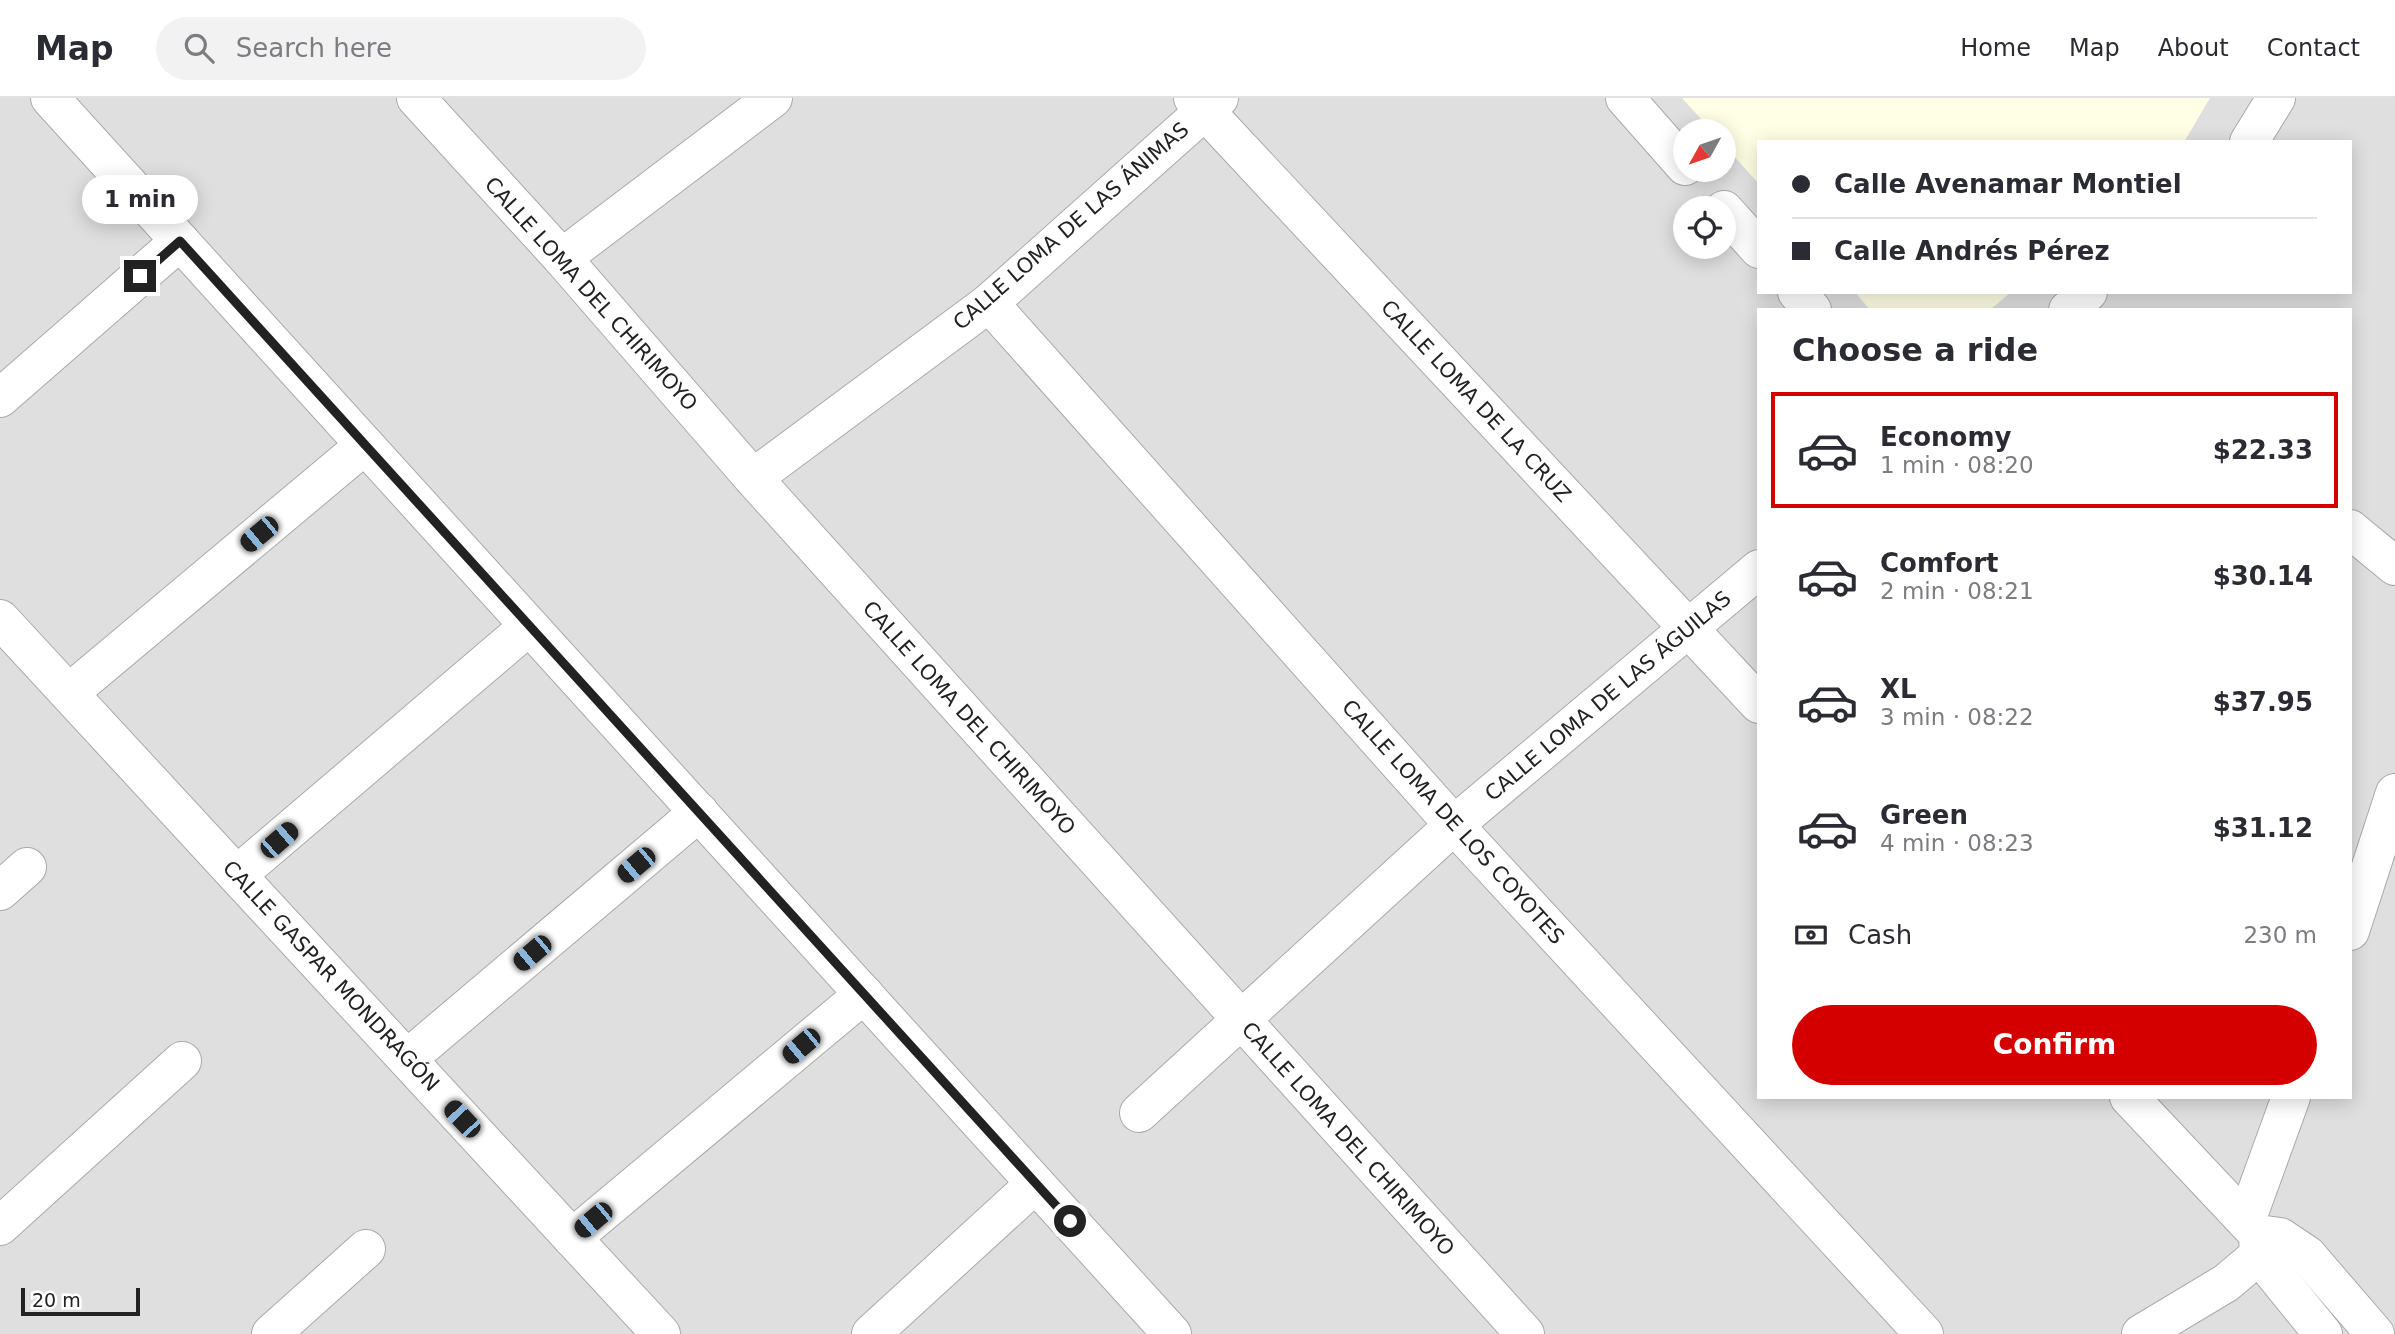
<!DOCTYPE html>
<meta charset="utf-8">
<style>
:root{--surface:#fff;--page:#f2f2f3;--text:#2b2b33;--muted:#7c7c81;--line:#e1e1e2;--accent:#d40000}
body{margin:0;font-family:"DejaVu Sans",sans-serif;background:var(--page);color:var(--text);height:100vh;display:flex;flex-direction:column;font-size:26px;white-space:nowrap}
*{box-sizing:border-box;margin:0}
p{font-size:23px;color:var(--muted)}
.icon{flex:none;width:38px;height:38px;fill:none;stroke:currentColor;stroke-width:2;stroke-linecap:round;stroke-linejoin:round}
.map{position:relative;flex:1;overflow:hidden}
.side{position:absolute;left:1757px;top:210px;width:595px;height:791px;display:flex;flex-direction:column;background:var(--surface);border-radius:0px;box-shadow:0 4px 18px #0003}
.side>*{flex:none}
.top-card{position:absolute;left:1757px;top:42px;width:595px;height:154px;border-radius:0px;box-shadow:0 4px 18px #0003;display:grid;align-content:center;height:154px;padding:0 35px;background:var(--surface)}
.needle{width:46px;rotate:230deg}
.controls{position:absolute;left:1673px;top:21px;display:grid;gap:14px}
.controls a{display:grid;place-items:center;width:63px;height:63px;border-radius:50%;background:var(--surface);box-shadow:0 4px 18px #0003;font-size:35px}
.scale{position:absolute;left:21px;bottom:18px;width:119px;box-sizing:border-box;padding-left:7px;border:4px solid #222;border-top:0;font-size:19px;line-height:24px;white-space:nowrap;color:#222;-webkit-text-stroke:5px #fff;paint-order:stroke}
.end{position:absolute;width:32px;height:32px;margin:-16px;border:9px solid #222;background:#fff;box-shadow:0 0 0 4px #fff}
.from{border-radius:50%}
.bubble{position:absolute;height:49px;border-radius:24px;background:var(--surface);box-shadow:0 4px 18px #0003;font-size:23px;font-weight:700;line-height:49px;text-align:center}
.car{position:absolute;width:21px;height:42px;margin:-21px -10px;border-radius:9px;box-shadow:0 0 5px 2px #0007;background:linear-gradient(#222 24%,#8ab4d8 0 40%,#222 0 76%,#8ab4d8 0 86%,#222 0)}
.top-card b{display:flex;align-items:center;gap:24px;height:66px;font-size:26px}
.top-card b+b{border-top:2px solid var(--line)}
.top-card i{width:18px;height:18px;background:var(--text)}
ul{padding:0;list-style:none}
li{display:flex;align-items:center;gap:21px;height:116px;margin:0 14px 10px;padding:0 21px;border:4px solid transparent;border-radius:0px}
li div{flex:1}
li b{display:block;font-size:26px}
li em{font-style:normal;font-weight:700}
li.selected{border-color:var(--accent)}
li>.icon{width:63px;height:63px;stroke-width:1.5}
h2{padding:0 35px;font-size:32px;line-height:84px}
.pay{display:flex;align-items:center;gap:18px;height:77px;padding:0 35px;font-size:26px}
.pay p{margin-inline-start:auto}
.primary-button{display:flex;gap:14px;margin-top:auto;padding:14px 35px}
.primary-button a{flex:1;height:80px;border-radius:42px;background:var(--accent);color:#fff;font-size:28px;font-weight:700;line-height:80px;text-align:center}
header{display:flex;align-items:center;gap:42px;box-sizing:border-box;height:98px;padding:0 35px;background:var(--surface);border-bottom:2px solid var(--line)}
header strong{font-size:33px}
nav{display:flex;gap:38px;margin-inline-start:auto;font-size:24px}
.search{width:490px;height:63px;background:var(--page);display:flex;align-items:center;gap:18px;box-sizing:border-box;padding:0 24px;border-radius:38px;color:var(--muted);font-size:26px}
.map>svg:first-child{display:block}
.residential{fill:#e0dfdf;fill-rule:evenodd}
.education{fill:#ffffe5}
.lines{fill:none;stroke-linecap:round;stroke-linejoin:round}
.minor-casing{stroke:#a9a9a9;stroke-width:40}
.tertiary-casing{stroke:#a9a9a9;stroke-width:40}
.minor{stroke:#fff;stroke-width:38}
.tertiary{stroke:#fff;stroke-width:38}
.route{stroke:#222;stroke-width:9}
.labels{text-anchor:middle;dominant-baseline:central;stroke-width:6;stroke-linejoin:round;paint-order:stroke}
.street-label{font-size:21px;fill:#222;stroke:#fff}
</style>
<header>
<strong>Map</strong>
<div class="search"><svg class="icon" aria-label="search" viewBox="0 0 24 24"><circle cx="10" cy="10" r="6"/><path d="M15 15l6 6"/></svg>Search here</div>
<nav><a>Home</a><a>Map</a><a>About</a><a>Contact</a></nav>
</header>
<div class="map">
<svg width="2395" height="1236" viewBox="0 0 2395 1236">
<rect width="100%" height="100%" fill="#f2efe9"/>
<path class="residential" d="M0,0H2395V1236H0ZM1685,33H1724V72H1685ZM1759,44H2350V194H1759ZM1685,110H1724V149H1685ZM1759,212H2350V999H1759Z"/>
<g class="education">
<polygon points="1682,0 2210,0 2184,44 1759,44 1759,86 1724,47 1724,33 1712,33"/>
<polygon points="1855,194 2011,194 1990,212 1870,212"/>
</g>
<g class="lines">
<g class="minor-casing">
<g id="minor">
<polyline points="416,0 562,160 753,380 1525,1236"/>
<polyline points="1193,0 1759,606"/>
<polyline points="1625,0 1685,68"/>
<polyline points="2249,44 2276,0"/>
<polyline points="1724,112 1759,151"/>
<polyline points="562,160 773,0"/>
<polyline points="1797,194 1812,212"/>
<polyline points="989,205 1454,727 1924,1236"/>
<polyline points="2068,212 2088,194"/>
<polyline points="0,300 180,143"/>
<polyline points="753,380 989,205 1219,0"/>
<polyline points="2350,431 2395,468"/>
<polyline points="0,521 661,1236"/>
<polyline points="69,595 365,347"/>
<polyline points="237,777 529,528"/>
<polyline points="0,793 27,769"/>
<polyline points="2350,833 2395,695"/>
<polyline points="407,961 699,714"/>
<polyline points="2129,999 2258,1136 2259,1157 2323,1236"/>
<polyline points="1139,1015 1454,727 1759,471"/>
<polyline points="2246,1123 2291,999"/>
<polyline points="0,1128 182,963"/>
<polyline points="2258,1136 2280,1139 2307,1157 2375,1236"/>
<polyline points="572,1140 864,896"/>
<polyline points="271,1236 366,1151"/>
<polyline points="871,1236 1035,1086"/>
<polyline points="2141,1236 2226,1185 2277,1142"/>
</g>
</g>
<g class="tertiary-casing">
<polyline id="tertiary" points="50,0 1172,1236"/>
</g>
<use href="#minor" class="minor"/>
<use href="#tertiary" class="tertiary"/>
</g>
<g class="lines">
<polyline class="route" points="140,178 180,143 1070,1123"/>
</g>
<g class="labels">
<g class="street-label">
<text transform="translate(1071 128) rotate(-41)">CALLE LOMA DE LAS ÁNIMAS</text>
<text transform="translate(591 196) rotate(48)">CALLE LOMA DEL CHIRIMOYO</text>
<text transform="translate(1476 303) rotate(47)">CALLE LOMA DE LA CRUZ</text>
<text transform="translate(1608 598) rotate(-40)">CALLE LOMA DE LAS ÁGUILAS</text>
<text transform="translate(969 620) rotate(48)">CALLE LOMA DEL CHIRIMOYO</text>
<text transform="translate(1453 724) rotate(48)">CALLE LOMA DE LOS COYOTES</text>
<text transform="translate(331 878) rotate(47)">CALLE GASPAR MONDRAGÓN</text>
<text transform="translate(1348 1041) rotate(48)">CALLE LOMA DEL CHIRIMOYO</text>
</g>
</g>
</svg>
<div class="controls">
<a><svg class="needle" viewBox="-14 -14 28 28"><path d="M0-13l5 13h-10z" fill="#e53935"/><path d="M0 13l5-13h-10z" fill="#7c7c81"/></svg></a>
<a><svg class="icon" aria-label="locate" viewBox="0 0 24 24"><circle cx="12" cy="12" r="6"/><path d="M12 2v4M12 18v4M2 12h4M18 12h4"/></svg></a>
</div>
<div class="scale">20 m</div>
<i class="end from" style="left:1070px;top:1123px"></i>
<i class="end" style="left:140px;top:178px"></i>
<div class="bubble" style="left:82px;top:77px;width:116px">1 min</div>
<i class="car" style="left:259px;top:436px;rotate:230deg"></i>
<i class="car" style="left:279px;top:742px;rotate:49deg"></i>
<i class="car" style="left:636px;top:767px;rotate:230deg"></i>
<i class="car" style="left:532px;top:855px;rotate:230deg"></i>
<i class="car" style="left:801px;top:948px;rotate:230deg"></i>
<i class="car" style="left:462px;top:1021px;rotate:317deg"></i>
<i class="car" style="left:593px;top:1122px;rotate:230deg"></i>
<div class="top-card">
<b><i class="from"></i>Calle Avenamar Montiel</b>
<b><i></i>Calle Andrés Pérez</b>
</div>
<section class="side">
<h2>Choose a ride</h2>
<ul>
<li class="selected"><svg class="icon" aria-label="car" viewBox="0 0 24 24"><path d="M5 17H2v-5l4-1 3-4h7l3 4 3 1v5h-3M9 17h6M6 11h13"/><circle cx="7" cy="17" r="2"/><circle cx="17" cy="17" r="2"/></svg><div><b>Economy</b><p>1 min · 08:20</p></div><em>$22.33</em></li>
<li><svg class="icon" aria-label="car" viewBox="0 0 24 24"><path d="M5 17H2v-5l4-1 3-4h7l3 4 3 1v5h-3M9 17h6M6 11h13"/><circle cx="7" cy="17" r="2"/><circle cx="17" cy="17" r="2"/></svg><div><b>Comfort</b><p>2 min · 08:21</p></div><em>$30.14</em></li>
<li><svg class="icon" aria-label="car" viewBox="0 0 24 24"><path d="M5 17H2v-5l4-1 3-4h7l3 4 3 1v5h-3M9 17h6M6 11h13"/><circle cx="7" cy="17" r="2"/><circle cx="17" cy="17" r="2"/></svg><div><b>XL</b><p>3 min · 08:22</p></div><em>$37.95</em></li>
<li><svg class="icon" aria-label="car" viewBox="0 0 24 24"><path d="M5 17H2v-5l4-1 3-4h7l3 4 3 1v5h-3M9 17h6M6 11h13"/><circle cx="7" cy="17" r="2"/><circle cx="17" cy="17" r="2"/></svg><div><b>Green</b><p>4 min · 08:23</p></div><em>$31.12</em></li>
</ul>
<div class="pay"><svg class="icon" aria-label="cash" viewBox="0 0 24 24"><path d="M3 7h18v10H3z"/><circle cx="12" cy="12" r="2"/></svg>Cash<p>230 m</p></div>
<div class="primary-button"><a>Confirm</a></div>
</section>
</div>
